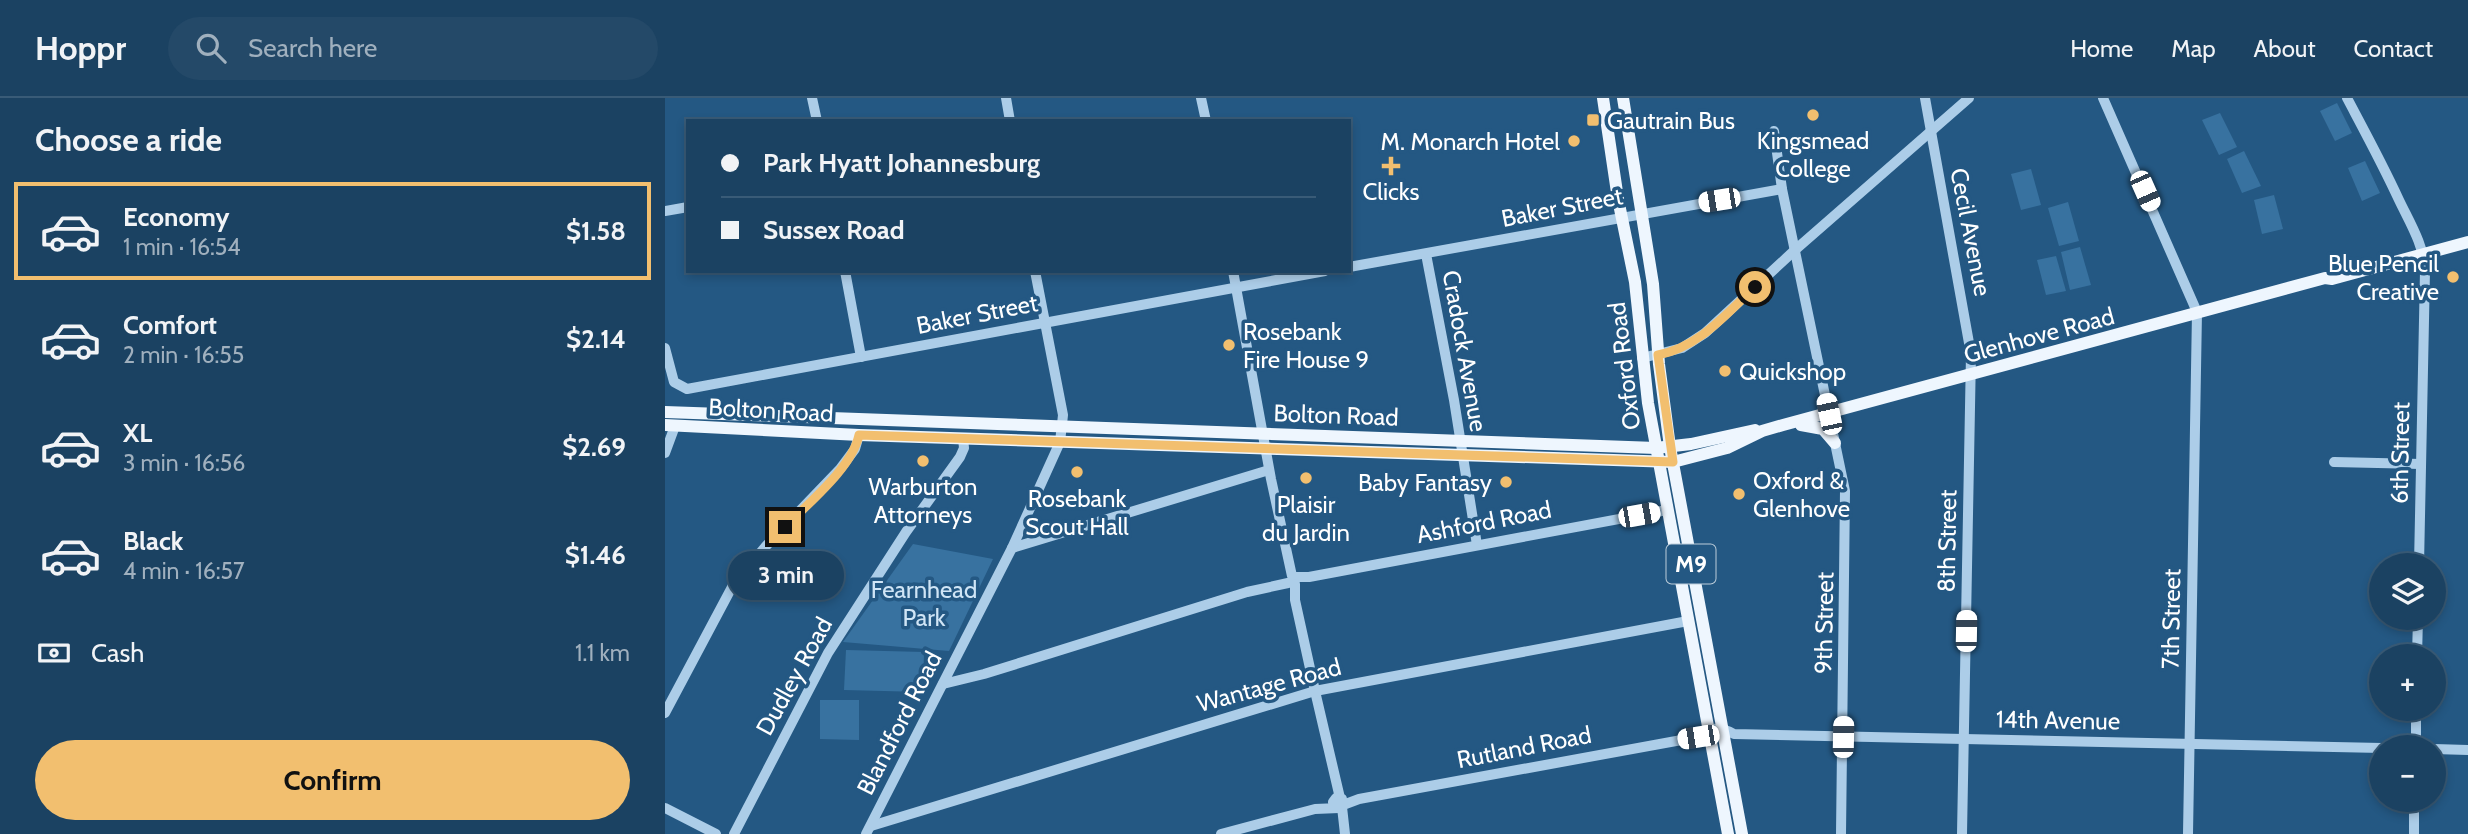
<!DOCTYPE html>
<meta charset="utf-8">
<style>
:root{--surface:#1b4262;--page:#244968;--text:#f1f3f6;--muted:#a0b0be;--line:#395b77;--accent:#f2bf6f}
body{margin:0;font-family:Cabin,sans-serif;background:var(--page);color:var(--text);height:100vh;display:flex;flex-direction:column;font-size:26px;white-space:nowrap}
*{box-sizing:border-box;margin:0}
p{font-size:23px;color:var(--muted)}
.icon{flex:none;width:38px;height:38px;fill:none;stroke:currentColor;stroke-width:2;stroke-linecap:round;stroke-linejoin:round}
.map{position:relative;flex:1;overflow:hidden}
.side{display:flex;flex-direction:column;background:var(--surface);width:665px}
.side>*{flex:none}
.top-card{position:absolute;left:21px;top:21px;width:665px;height:154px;border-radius:0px;box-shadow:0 4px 10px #0003,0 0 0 2px var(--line);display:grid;align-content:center;height:154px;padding:0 35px;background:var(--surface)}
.buttons{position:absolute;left:1704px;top:455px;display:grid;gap:14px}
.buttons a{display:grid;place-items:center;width:77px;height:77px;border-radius:50%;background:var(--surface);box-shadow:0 4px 10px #0003,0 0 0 2px var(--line);font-size:35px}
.end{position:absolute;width:32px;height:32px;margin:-16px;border:9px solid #f2bf6f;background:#111;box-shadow:0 0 0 4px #111}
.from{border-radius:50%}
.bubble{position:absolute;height:49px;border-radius:24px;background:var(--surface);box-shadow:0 4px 10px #0003,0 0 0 2px var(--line);font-size:23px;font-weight:700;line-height:49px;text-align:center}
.car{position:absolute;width:21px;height:42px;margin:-21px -10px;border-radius:9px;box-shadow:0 0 5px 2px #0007;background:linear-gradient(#fff 24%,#345 0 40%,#fff 0 76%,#345 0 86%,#fff 0)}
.top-card b{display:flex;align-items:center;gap:24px;height:66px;font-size:26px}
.top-card b+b{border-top:2px solid var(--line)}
.top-card i{width:18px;height:18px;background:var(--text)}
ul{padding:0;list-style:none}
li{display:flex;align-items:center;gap:21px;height:98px;margin:0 14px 10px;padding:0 21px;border:4px solid transparent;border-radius:0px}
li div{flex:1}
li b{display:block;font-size:26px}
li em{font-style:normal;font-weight:700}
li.selected{border-color:var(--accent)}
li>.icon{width:63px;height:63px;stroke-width:1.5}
h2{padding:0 35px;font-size:32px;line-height:84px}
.pay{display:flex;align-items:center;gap:18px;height:77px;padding:0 35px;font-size:26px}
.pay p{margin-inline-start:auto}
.cta{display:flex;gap:14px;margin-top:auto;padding:14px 35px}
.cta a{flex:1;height:80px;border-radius:42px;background:var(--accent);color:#111;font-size:28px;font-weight:700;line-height:80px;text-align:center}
header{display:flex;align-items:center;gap:42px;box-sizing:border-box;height:98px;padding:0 35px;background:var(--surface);border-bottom:2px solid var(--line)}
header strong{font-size:33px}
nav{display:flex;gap:38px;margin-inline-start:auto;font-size:24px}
.search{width:490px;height:63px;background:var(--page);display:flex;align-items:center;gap:18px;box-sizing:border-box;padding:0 24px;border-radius:38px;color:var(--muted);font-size:26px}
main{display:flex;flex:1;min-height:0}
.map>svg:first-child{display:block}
.green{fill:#3872a0}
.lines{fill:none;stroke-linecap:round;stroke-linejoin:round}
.minor{stroke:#accde8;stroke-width:10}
.major{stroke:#eef6fe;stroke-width:12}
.route{stroke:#f2bf6f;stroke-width:9}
.poi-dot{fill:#f2bf6f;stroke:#245883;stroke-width:2.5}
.labels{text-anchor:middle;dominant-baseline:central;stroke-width:7;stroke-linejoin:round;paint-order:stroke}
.shield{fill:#245883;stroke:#bdcdda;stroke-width:2}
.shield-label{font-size:23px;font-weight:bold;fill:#fff}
.poi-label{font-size:24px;fill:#fff;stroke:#245883}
.street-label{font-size:24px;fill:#fff;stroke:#245883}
.park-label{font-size:24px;fill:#d0e5f6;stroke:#245883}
</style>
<header>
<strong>Hoppr</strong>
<div class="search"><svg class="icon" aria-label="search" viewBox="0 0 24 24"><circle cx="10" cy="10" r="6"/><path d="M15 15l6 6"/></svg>Search here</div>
<nav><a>Home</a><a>Map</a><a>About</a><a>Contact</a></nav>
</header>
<main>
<section class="side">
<h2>Choose a ride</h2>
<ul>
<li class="selected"><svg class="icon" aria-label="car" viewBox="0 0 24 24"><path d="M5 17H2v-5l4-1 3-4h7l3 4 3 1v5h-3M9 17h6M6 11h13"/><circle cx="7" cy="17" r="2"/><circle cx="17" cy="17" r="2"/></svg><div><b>Economy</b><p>1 min · 16:54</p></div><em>$1.58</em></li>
<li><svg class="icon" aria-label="car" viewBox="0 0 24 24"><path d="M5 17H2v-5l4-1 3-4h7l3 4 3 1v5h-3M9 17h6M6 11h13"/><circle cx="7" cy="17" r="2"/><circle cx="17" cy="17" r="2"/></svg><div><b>Comfort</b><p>2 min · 16:55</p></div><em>$2.14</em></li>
<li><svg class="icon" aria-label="car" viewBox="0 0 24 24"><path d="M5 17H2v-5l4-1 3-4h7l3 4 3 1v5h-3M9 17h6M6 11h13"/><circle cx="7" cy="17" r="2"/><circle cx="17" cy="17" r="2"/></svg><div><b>XL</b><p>3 min · 16:56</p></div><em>$2.69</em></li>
<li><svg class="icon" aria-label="car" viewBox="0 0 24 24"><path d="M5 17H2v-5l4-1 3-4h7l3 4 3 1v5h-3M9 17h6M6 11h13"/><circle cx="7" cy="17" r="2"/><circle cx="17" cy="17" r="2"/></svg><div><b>Black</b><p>4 min · 16:57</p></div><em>$1.46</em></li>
</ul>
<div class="pay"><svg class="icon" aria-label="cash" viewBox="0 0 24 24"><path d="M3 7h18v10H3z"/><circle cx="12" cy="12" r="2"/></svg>Cash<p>1.1 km</p></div>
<div class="cta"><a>Confirm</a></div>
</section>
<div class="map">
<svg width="1803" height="736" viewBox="0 0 1803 736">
<rect width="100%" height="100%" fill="#245883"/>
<g class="green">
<polygon points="1672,5 1687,35 1670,43 1655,13"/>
<polygon points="1555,15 1572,49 1554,57 1537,22"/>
<polygon points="1579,53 1596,88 1577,95 1562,61"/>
<polygon points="1700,63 1715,95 1697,103 1683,70"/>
<polygon points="1366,71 1376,107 1356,112 1346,76"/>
<polygon points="1609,97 1618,131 1597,136 1589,102"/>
<polygon points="1403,104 1414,143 1394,148 1383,110"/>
<polygon points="1415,149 1426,187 1405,192 1396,154"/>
<polygon points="1391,158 1401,193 1381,197 1372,162"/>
<polygon points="248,446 328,461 284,553 178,544"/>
<polygon points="181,552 259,554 258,594 179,592"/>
<polygon points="155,602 194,602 194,642 155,641"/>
</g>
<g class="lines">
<g class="minor">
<polyline points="147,0 152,23"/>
<polyline points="341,0 345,23"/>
<polyline points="536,0 541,23"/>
<polyline points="1260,0 1306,256 1297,736"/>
<polyline points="1438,0 1532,214 1523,736"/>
<path d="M1682,0C1700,34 1718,67 1734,102C1745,125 1759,147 1760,173L1754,467"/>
<polyline points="1109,33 1117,91 1180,393 1176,736"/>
<polyline points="0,113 23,109"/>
<polyline points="761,156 789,302 812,447"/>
<polyline points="684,169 1117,91"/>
<polyline points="180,173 196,259"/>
<polyline points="568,173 606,381 627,478"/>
<polyline points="0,250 9,284 22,291 660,173"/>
<polyline points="977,260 1017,250 1040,235 1130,152 1304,0"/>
<polyline points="0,355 10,328"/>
<polyline points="1669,364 1756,366"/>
<polyline points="347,450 604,372"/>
<polyline points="629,479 644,479 1002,412"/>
<polyline points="630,486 630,502 650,593 675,700"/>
<polyline points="1752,558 1753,520"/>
<polyline points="278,586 319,576 582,494 623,485"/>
<polyline points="0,615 67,489 101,448 175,371 190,351 194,337"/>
<path d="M1033,639C1045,629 1055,628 1069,636L1717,650"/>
<polyline points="1751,649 1751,611"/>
<polyline points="1769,651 1803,652"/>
<polyline points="678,707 694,701 1033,639"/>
<polyline points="677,709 680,736"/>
<polyline points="0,710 51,736"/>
<polyline points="206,728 650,593 1023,523"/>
<polyline points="69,736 163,555 241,434 295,359 299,350 298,340"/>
<polyline points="201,736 347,450 395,344 398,317 370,173"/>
<polyline points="556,736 650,711 674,710 678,707 677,701 671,700 668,704 670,709"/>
<polyline points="1749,736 1749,702"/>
</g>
<g class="major">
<polyline points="938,0 953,101 970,184 983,305 1063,736"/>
<polyline points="958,0 988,186 994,266 1005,349 1077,736"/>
<polyline points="0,314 991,350 1026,346 1090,332"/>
<polyline points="0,327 194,337 1008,364 1062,350 1097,333 1118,327 1660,180 1667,181 1803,144"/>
<polyline points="1136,327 1158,331 1170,345"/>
</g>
</g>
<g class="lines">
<path class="route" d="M120,429C143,405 187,370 194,337L1008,364L993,257C1034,249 1060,217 1090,189"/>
</g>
<g class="poi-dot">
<circle cx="1148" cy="17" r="7"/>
<rect x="921" y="15" width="14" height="14" rx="3.5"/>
<circle cx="909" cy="43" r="7"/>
<path d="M722.5 57.5h7v7h7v7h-7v7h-7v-7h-7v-7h7z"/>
<circle cx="1788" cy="179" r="7"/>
<circle cx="564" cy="247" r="7"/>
<circle cx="1060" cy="273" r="7"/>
<circle cx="258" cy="363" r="7"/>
<circle cx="412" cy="374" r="7"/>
<circle cx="641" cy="380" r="7"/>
<circle cx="841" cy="384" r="7"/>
<circle cx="1074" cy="396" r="7"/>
</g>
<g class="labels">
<rect class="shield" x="1001.5" y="446.5" width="49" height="39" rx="5"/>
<g class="shield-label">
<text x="1026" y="466">M9</text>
</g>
<g class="poi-label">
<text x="942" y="22" text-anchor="start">Gautrain Bus</text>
<text x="1148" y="42">Kingsmead<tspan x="1148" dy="28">College</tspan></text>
<text x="895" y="43" text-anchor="end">M. Monarch Hotel</text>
<text x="726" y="93">Clicks</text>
<text x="1774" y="165" text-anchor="end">Blue Pencil<tspan x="1774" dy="28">Creative</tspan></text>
<text x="578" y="233" text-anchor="start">Rosebank<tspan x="578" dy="28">Fire House 9</tspan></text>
<text x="1074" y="273" text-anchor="start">Quickshop</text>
<text x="1088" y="382" text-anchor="start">Oxford &amp;<tspan x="1088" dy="28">Glenhove</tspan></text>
<text x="827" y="384" text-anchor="end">Baby Fantasy</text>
<text x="258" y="388">Warburton<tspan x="258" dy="28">Attorneys</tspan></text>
<text x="412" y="400">Rosebank<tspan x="412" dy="28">Scout Hall</tspan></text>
<text x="641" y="406">Plaisir<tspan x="641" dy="28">du Jardin</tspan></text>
</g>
<g class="street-label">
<text transform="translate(897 109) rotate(-11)">Baker Street</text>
<text transform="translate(1306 134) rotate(79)">Cecil Avenue</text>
<text transform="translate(312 216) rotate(-11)">Baker Street</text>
<text transform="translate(1374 237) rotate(-15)">Glenhove Road</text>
<text transform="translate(800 253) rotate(80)">Cradock Avenue</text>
<text transform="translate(959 268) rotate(-97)">Oxford Road</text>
<text transform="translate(106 312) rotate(3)">Bolton Road</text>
<text transform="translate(671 317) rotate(2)">Bolton Road</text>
<text transform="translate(1735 355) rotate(-89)">6th Street</text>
<text transform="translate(819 424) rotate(-11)">Ashford Road</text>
<text transform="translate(1282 443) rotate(-89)">8th Street</text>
<text transform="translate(1506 521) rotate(-89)">7th Street</text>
<text transform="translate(1159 525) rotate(-89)">9th Street</text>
<text transform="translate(129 578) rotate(-61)">Dudley Road</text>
<text transform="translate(604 587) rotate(-15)">Wantage Road</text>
<text transform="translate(1393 622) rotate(1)">14th Avenue</text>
<text transform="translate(234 625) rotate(-63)">Blandford Road</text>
<text transform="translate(859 649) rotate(-11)">Rutland Road</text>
</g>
<g class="park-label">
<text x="259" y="491">Fearnhead<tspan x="259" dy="28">Park</tspan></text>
</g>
</g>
</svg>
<div class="buttons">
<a><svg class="icon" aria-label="layers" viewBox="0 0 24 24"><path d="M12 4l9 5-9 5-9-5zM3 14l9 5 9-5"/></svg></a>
<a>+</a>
<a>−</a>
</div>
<i class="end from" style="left:1090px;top:189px"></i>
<i class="end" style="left:120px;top:429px"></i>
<div class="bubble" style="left:63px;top:453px;width:116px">3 min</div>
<i class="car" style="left:1480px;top:93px;rotate:156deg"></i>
<i class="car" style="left:1054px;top:102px;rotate:261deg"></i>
<i class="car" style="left:1164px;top:316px;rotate:348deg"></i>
<i class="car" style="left:974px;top:417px;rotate:80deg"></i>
<i class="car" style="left:1301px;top:533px;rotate:1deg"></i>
<i class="car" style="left:1033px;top:639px;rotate:261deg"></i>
<i class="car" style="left:1178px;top:639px;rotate:1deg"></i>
<div class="top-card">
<b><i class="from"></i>Park Hyatt Johannesburg</b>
<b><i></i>Sussex Road</b>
</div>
</div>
</main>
